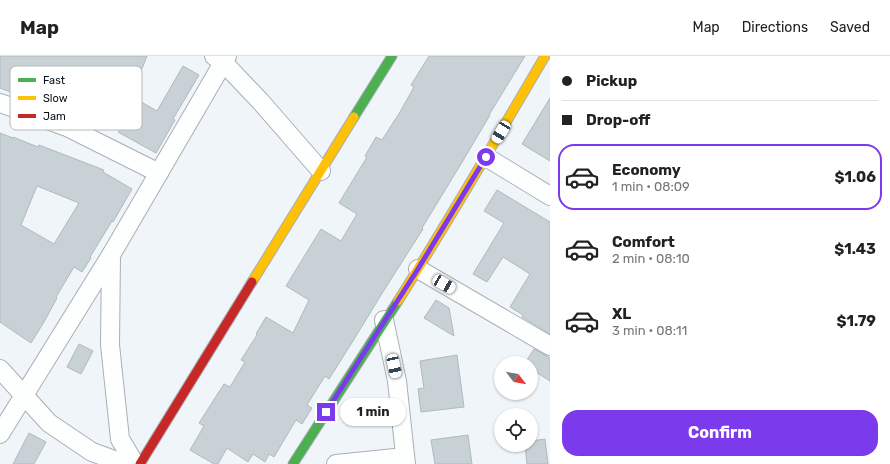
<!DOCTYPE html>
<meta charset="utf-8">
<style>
:root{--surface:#fff;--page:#f6f6f6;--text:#222;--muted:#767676;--line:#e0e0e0;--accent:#7c3aed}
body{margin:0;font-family:Rubik,sans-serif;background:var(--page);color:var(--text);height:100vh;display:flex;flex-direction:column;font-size:15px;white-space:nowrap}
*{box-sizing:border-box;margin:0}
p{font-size:13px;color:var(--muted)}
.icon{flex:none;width:22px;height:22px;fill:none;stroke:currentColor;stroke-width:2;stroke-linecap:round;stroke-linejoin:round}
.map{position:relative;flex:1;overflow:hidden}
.sheet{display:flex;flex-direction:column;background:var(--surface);width:340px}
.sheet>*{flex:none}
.hud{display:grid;align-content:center;height:88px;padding:0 12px;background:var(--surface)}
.needle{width:26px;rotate:121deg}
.controls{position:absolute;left:494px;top:300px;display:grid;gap:8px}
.controls a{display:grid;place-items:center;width:44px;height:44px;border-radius:50%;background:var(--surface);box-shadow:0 1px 3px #0004;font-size:20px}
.end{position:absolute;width:18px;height:18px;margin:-9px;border:5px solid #7c3aed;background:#fff;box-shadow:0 0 0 2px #fff}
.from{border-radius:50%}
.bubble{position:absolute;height:28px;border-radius:14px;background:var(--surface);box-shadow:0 1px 3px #0004;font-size:13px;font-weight:700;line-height:28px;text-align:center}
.car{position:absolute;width:12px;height:24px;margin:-12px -6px;border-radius:5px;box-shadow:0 0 3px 1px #0007;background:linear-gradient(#fff 24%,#345 0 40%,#fff 0 76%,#345 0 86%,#fff 0)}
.hud b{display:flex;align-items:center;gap:14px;height:38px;font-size:15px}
.hud b+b{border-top:1px solid var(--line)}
.hud i{width:10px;height:10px;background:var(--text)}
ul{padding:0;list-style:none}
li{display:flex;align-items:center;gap:12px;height:66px;margin:0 8px 6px;padding:0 4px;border:2px solid transparent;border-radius:16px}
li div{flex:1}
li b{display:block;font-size:15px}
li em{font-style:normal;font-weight:700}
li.current{border-color:var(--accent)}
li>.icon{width:36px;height:36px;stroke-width:1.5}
.cta{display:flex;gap:8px;margin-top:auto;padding:8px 12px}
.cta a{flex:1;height:46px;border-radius:16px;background:var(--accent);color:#fff;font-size:16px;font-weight:700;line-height:46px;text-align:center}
header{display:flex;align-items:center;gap:24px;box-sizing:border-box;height:56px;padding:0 20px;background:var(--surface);border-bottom:1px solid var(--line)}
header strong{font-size:19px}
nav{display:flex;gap:22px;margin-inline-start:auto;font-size:14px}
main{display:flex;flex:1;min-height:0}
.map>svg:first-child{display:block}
.building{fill:#c8d1d5;stroke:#b1b9bd;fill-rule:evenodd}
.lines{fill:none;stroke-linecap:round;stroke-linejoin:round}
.street-casing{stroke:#a8afb5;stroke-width:20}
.fast-casing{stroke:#a8afb5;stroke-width:11}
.slow-casing{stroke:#a8afb5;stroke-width:11}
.jam-casing{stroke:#a8afb5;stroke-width:11}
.street{stroke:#fdfefe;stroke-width:18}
.fast{stroke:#4caf50;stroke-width:9}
.slow{stroke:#ffc107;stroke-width:9}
.jam{stroke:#c62828;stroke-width:9}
.route{stroke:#7c3aed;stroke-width:5}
.key{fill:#fff;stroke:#b6b8ba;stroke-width:1}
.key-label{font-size:11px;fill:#0a1219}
</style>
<header>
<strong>Map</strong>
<nav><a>Map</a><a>Directions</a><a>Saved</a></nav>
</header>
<main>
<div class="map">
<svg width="550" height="408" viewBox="0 0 550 408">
<rect width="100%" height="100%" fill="#f0f5fa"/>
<g class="building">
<polygon points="0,0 147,0 131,40 157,55 183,10 199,19 173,63 175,64 156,97 118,76 120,74 77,58 78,54 46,40 43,46 19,37 18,39 0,32"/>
<polygon points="429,0 525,0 489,59 490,59 464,103 422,172 423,173 381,239 353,285 329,323 325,320 307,349 312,352 302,368 296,364 274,401 269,398 265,406 253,398 248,406 227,392 218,408 214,408 190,394 204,370 199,367 224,328 230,331 245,306 241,304 257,279 256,278 266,261 293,277 309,244 286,230 321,173 341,185 357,158 339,147 367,101 365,100 376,81 382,84 400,56 414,31 411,29"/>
<polygon points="550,42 550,105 522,88"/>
<path d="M0,77L13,82V81L38,91L39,89L104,114L103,116L132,133L113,166L112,165L90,201L91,202L82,216L74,211L56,241L57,242L44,266L31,287L0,266ZM37,130L79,147L54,188L21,169Z"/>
<polygon points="497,134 550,166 550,278 522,261 523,259 510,251 530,218 503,201 487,226 473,218 504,167 484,155"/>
<polygon points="436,244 449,252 454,280 424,262"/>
<polygon points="79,288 93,295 81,318 67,311"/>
<polygon points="534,293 550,302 550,325 531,313 531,307 525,307"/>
<polygon points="457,299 464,351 421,356 418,333 424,332 420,305"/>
<polygon points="29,377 46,386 34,408 13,408"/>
<polygon points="468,379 472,408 435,408 431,384"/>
<polygon points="545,383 548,408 527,408 525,389 531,389 531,385"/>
</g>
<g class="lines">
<g class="street-casing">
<g id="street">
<polyline points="214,0 223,6 261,46 321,115"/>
<polyline points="0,47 67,71 159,117"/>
<polyline points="486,101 550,140"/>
<polyline points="111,199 110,289 120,383 135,408"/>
<polyline points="418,213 550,290"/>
<polyline points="384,264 397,325 406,408"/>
<polyline points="0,313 49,367 92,396 125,408"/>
<polyline points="0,378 111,199 227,0"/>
<polyline points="336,408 405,401"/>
</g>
</g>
<g class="fast-casing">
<g id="fast">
<polyline points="354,61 392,0"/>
<polyline points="293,408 398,245"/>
</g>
</g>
<g class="slow-casing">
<g id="slow">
<polyline points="252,226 354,61"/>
<path d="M398,245C449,164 497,82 545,0"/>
</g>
</g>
<g class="jam-casing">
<polyline id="jam" points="140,408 252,226"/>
</g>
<use href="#street" class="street"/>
<use href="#fast" class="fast"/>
<use href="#slow" class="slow"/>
<use href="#jam" class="jam"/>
</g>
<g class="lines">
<polyline class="route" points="326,356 418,213 486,101"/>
</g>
<rect x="10" y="10" width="132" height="64" rx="6" class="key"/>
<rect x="18" y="22" width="18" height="4" fill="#4caf50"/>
<rect x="18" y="40" width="18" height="4" fill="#ffc107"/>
<rect x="18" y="58" width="18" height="4" fill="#c62828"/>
<g class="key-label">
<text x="43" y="28">Fast</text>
<text x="43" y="46">Slow</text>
<text x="43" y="64">Jam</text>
</g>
</svg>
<div class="controls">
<a><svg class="needle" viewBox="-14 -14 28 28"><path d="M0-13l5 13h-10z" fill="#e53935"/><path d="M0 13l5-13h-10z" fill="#767676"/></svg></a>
<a><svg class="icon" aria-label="locate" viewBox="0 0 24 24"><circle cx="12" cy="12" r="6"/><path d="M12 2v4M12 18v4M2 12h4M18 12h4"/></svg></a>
</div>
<i class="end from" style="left:486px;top:101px"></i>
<i class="end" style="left:326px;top:356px"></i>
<div class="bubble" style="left:340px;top:342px;width:66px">1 min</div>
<i class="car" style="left:501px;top:76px;rotate:211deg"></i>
<i class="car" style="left:444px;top:228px;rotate:120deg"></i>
<i class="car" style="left:394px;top:310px;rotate:168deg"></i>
</div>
<section class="sheet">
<div class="hud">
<b><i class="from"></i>Pickup</b>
<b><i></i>Drop-off</b>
</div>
<ul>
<li class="current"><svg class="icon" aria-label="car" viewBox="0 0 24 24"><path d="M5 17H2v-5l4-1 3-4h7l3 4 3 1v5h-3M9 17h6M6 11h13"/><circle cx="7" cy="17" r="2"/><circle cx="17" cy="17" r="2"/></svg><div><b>Economy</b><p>1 min · 08:09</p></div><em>$1.06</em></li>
<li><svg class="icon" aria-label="car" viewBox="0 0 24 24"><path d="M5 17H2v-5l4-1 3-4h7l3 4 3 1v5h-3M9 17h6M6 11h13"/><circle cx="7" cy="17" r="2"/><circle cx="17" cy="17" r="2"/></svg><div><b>Comfort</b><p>2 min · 08:10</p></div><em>$1.43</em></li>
<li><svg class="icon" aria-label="car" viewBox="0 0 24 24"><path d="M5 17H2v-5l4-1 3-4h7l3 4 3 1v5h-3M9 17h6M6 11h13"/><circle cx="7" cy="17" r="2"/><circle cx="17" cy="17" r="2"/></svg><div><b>XL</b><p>3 min · 08:11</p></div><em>$1.79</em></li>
</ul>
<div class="cta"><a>Confirm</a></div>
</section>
</main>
